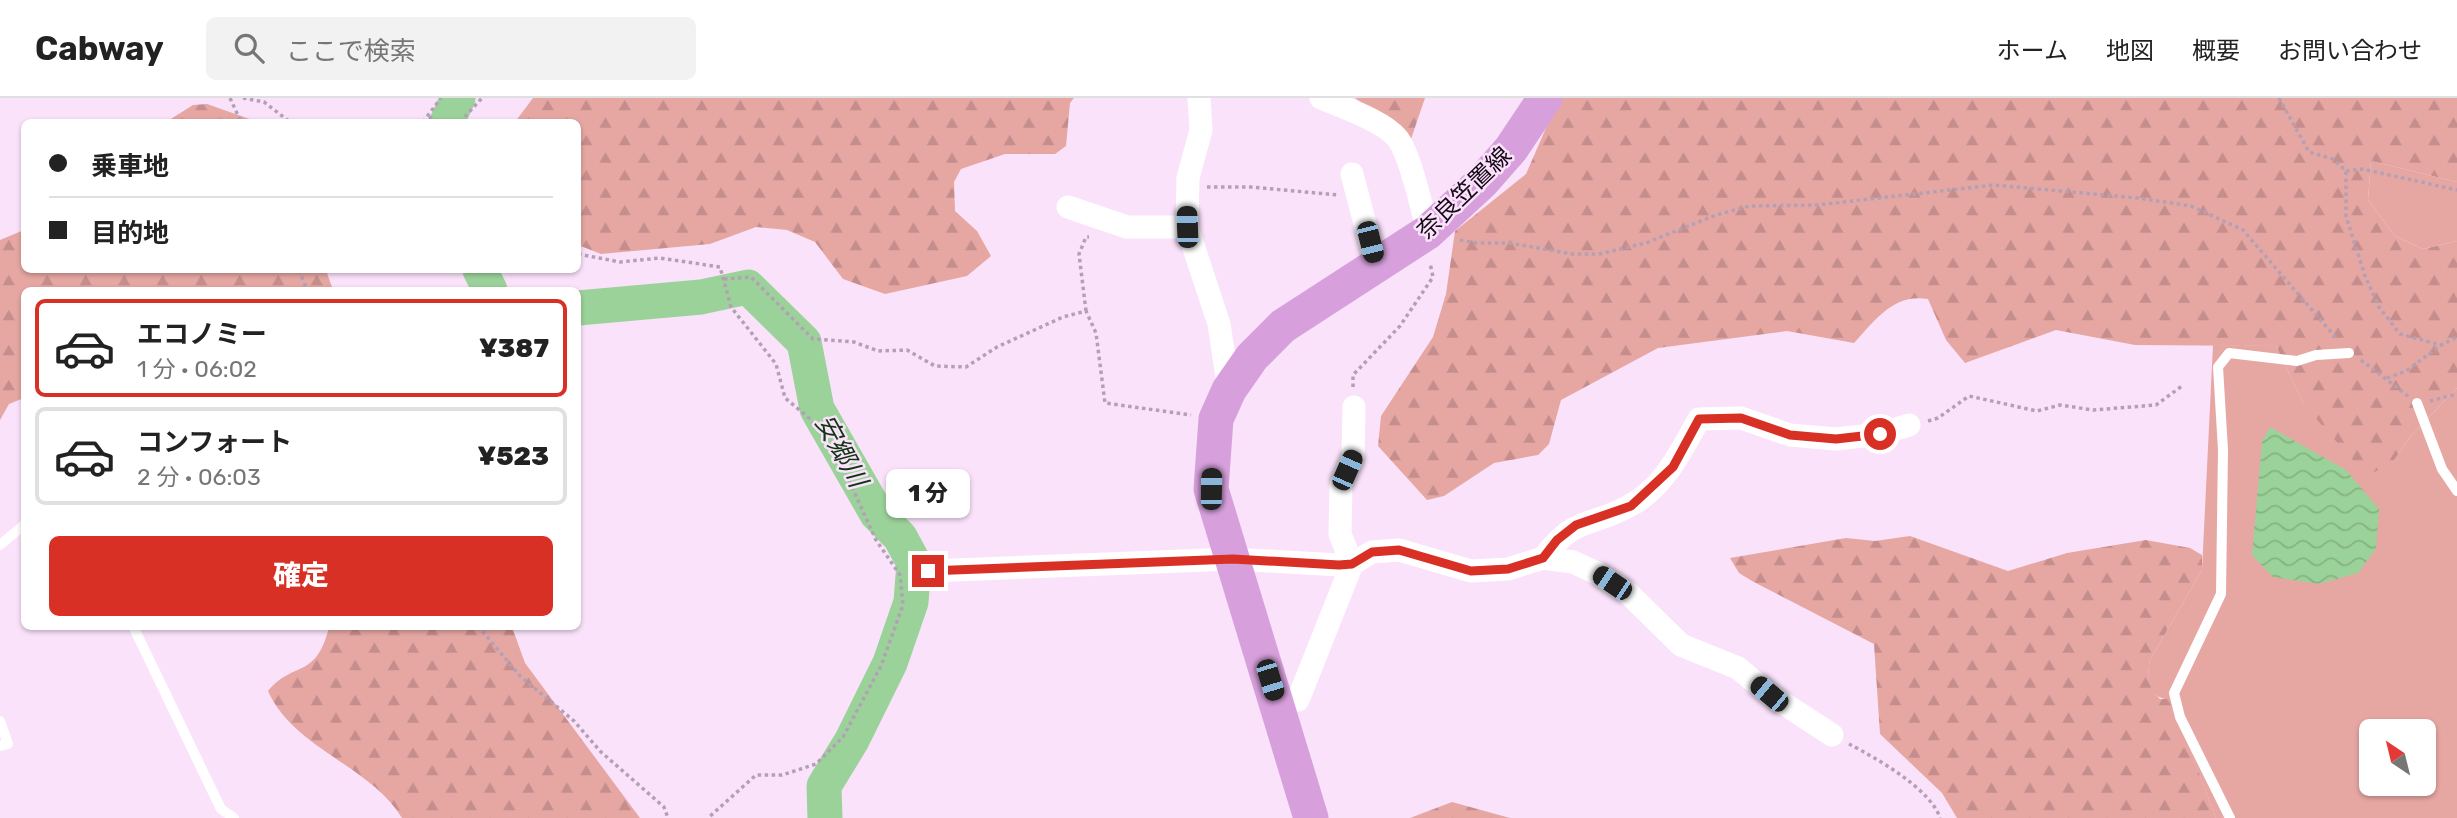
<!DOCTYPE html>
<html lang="ja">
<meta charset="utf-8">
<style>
:root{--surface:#fff;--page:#f2f2f2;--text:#222;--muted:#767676;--line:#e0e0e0;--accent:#d93025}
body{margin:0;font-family:Rubik,"Noto Sans JP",sans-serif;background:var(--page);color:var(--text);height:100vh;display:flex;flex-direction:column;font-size:26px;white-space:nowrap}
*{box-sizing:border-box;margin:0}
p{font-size:23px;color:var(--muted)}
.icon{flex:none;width:38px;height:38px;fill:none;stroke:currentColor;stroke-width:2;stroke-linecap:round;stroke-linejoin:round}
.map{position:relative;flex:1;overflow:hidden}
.side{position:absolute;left:21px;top:189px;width:560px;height:343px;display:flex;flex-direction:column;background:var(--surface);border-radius:10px;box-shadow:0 2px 5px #0004}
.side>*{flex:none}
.guide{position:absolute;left:21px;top:21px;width:560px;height:154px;border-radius:10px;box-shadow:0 2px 5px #0004;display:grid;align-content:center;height:154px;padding:0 28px;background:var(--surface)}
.needle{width:46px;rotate:325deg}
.buttons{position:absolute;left:2359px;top:621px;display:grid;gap:14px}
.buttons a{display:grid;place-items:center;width:77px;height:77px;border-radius:10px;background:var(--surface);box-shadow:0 2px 5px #0004;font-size:35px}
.end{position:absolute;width:32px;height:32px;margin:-16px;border:9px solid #d93025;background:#fff;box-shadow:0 0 0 4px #fff}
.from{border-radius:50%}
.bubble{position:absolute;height:49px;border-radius:10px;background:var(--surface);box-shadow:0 2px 5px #0004;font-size:23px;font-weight:800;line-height:49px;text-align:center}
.car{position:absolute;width:21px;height:42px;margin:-21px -10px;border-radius:9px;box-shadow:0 0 5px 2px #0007;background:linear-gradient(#222 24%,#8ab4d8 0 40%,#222 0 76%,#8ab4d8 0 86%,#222 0)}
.guide b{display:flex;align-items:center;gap:24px;height:66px;font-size:26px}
.guide b+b{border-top:2px solid var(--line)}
.guide i{width:18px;height:18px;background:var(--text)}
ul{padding:12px 0 0;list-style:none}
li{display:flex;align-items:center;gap:21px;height:98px;margin:0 14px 10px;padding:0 14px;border:4px solid var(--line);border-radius:10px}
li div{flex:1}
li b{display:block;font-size:26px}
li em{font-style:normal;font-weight:800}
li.current{border-color:var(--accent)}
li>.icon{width:63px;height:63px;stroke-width:1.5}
.cta{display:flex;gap:14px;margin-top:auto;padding:14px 28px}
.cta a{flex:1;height:80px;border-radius:10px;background:var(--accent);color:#fff;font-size:28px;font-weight:800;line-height:80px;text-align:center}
header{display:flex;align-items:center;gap:42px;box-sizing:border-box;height:98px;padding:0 35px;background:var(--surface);border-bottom:2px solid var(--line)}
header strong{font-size:33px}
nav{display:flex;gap:38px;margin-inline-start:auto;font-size:24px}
.search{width:490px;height:63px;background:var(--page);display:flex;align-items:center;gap:18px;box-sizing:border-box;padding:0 24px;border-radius:10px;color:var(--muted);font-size:26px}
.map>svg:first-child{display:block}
.green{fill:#e6a7a3;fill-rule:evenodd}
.forest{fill:url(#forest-firs)}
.water{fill:url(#water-waves)}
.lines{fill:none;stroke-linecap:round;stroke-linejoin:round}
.river{stroke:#9bd299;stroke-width:35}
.path{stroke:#b4a0b5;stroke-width:3.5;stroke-dasharray:3.5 3.5;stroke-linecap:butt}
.lane{stroke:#fff;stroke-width:10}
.street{stroke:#fff;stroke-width:23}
.primary{stroke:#d7a0dc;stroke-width:35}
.route{stroke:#d93025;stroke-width:9}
.labels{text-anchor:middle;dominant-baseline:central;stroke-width:5;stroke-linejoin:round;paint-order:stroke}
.street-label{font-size:24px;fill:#160917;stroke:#fae2fb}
.water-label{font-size:26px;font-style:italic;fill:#103611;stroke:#fae2fb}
</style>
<header>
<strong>Cabway</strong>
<div class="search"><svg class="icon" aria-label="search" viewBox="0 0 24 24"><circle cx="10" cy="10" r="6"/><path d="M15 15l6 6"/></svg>ここで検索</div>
<nav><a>ホーム</a><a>地図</a><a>概要</a><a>お問い合わせ</a></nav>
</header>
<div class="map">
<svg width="2457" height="720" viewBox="0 0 2457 720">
<defs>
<pattern id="forest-firs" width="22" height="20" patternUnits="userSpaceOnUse" patternTransform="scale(1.75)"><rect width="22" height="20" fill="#e6a7a3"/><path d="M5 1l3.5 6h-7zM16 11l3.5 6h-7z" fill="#c58e8c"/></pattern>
<pattern id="water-waves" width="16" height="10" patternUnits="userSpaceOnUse" patternTransform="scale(1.75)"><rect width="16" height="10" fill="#9bd299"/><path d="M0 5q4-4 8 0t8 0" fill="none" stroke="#85b383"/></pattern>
</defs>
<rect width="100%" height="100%" fill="#fae2fb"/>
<g class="green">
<polygon points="2371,63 2457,84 2457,143 2423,151 2395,138 2368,102"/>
<path d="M2213,247L2276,248L2304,307L2393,364L2410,339L2457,290V720H2216L2171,602C2147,600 2146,581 2150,562L2202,472ZM2371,634H2424V686H2371Z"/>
</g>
<g class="forest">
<polygon points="533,0 1074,0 1070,5 1066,48 1055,56 1005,56 961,71 954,84 955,113 977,133 991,158 967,178 885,196 843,181 815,144 787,132 756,129 710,146 601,156 578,147 578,24 515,24"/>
<polygon points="1355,0 1425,0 1411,41"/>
<path d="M1559,0H2457V84L2371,63L2368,102L2395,138L2423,151L2457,143V290L2410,339L2393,364L2367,378L2304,307L2276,248L2135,247L2056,232L1965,265L1946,242L1928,201C1894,195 1875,222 1854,245L1787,233L1658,250L1561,302L1549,346L1538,357L1494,365L1444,398L1427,402L1378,348L1381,318L1433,239L1446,196L1455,133L1526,76Z"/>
<polygon points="207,6 258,24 166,24 193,7"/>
<polygon points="24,132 24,172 326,172 333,192 24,192 24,300 9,306 0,322 0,142"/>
<path d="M1910,438L2008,473L2067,455L2146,442L2190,450L2202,457V472L2150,562C2147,579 2147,588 2160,601H2171L2216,720H1957L1942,695L1880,636L1874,546L1752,483L1739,475L1730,460L1846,440L1875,443Z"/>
<path d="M329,529H512L525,565L640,720H402C371,668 294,651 268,593C294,562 316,582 329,529Z"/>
<polygon points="1452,704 1510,720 1410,720"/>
</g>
<polygon class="water" points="2270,329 2346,372 2379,411 2376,451 2358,475 2319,486 2273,479 2252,457 2262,343"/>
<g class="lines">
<g class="river">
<polyline points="447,24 458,0"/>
<polyline points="480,172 490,192"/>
<polyline points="578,210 701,199 748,189 804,244 817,311 877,416 900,439 914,465 911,504 890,565 852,642 824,688 825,720"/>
</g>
<g class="path">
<polyline points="230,0 241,24"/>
<polyline points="243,0 264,4 290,24"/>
<polyline points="2279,0 2309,54 2333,61 2346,73 2346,118 2365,178 2379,209 2400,236 2441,247 2457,239"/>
<polyline points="429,19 440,24"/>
<polyline points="423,24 441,0"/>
<polyline points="460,24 482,0"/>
<polyline points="2346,73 2362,71 2457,92"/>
<polyline points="1207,89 1251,89 1338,97"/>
<polyline points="1460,142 1476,145 1510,145 1572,156 1599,156 1646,145 1716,117 1750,108 1817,107 1994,87 2138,100 2191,108 2243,132 2337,241"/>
<polyline points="578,156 620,164 660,160 720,169 731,209 776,266 785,300 809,320 835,352 876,442 900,477 903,507 881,568 843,639 816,666 782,677 756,677 708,720"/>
<polyline points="299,172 307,192"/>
<polyline points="724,181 751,179 813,241 854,244 878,253 907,252 935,268 966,269 997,249 1063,219 1086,213 1096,235 1105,305 1191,317"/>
<polyline points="1086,213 1079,156 1086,139 1089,139"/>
<polyline points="2361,262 2408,298"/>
<polyline points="2387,280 2406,273 2441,247"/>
<polyline points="1353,289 1353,277 1400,228 1433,179 1430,165"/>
<polyline points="2430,303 2457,296"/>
<polyline points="1928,323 1938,320 1969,298 2037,313 2060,307 2093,312 2156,307 2182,288"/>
<polyline points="478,528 520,578 574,623 601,654 664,709 668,720"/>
<path d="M1849,646C1876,660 1931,691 1940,720"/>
</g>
<g class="lane">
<polyline points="2417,305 2442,371 2457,393"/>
<polyline points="0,447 24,427"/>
<polyline points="133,528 221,711 234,720"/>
<polyline points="0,623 8,646 0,648"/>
<polyline points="2230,720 2180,619 2174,595 2221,496 2223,352 2218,269 2229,255 2297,263 2316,257 2349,255"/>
</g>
<g class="street">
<polyline points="1199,0 1201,32 1188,80 1187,129 1219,226 1229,292"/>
<path d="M1321,0C1342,9 1384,23 1398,41C1411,59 1422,111 1428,134"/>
<polyline points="1352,76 1376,168"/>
<polyline points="1068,109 1127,129 1187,129"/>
<path d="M1543,460C1576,417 1589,430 1629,408C1663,391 1682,352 1699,321L1741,320L1790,337L1836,341L1880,336L1909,327"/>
<polyline points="928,473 1233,461 1339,467 1352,466 1372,454 1399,452 1471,473 1508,471 1543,460 1573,464 1597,475 1628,495 1681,547 1738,570 1769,596 1832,637"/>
<polyline points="1278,606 1298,602 1352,466 1340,436 1341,386 1353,358 1354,309"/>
</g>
<polyline class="primary" points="1311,720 1211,391 1216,321 1229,292 1252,259 1283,228 1428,134 1482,84 1511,51 1545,0"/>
</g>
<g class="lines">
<polyline class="route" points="928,473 1233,461 1339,467 1352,466 1372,454 1399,452 1471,473 1508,471 1543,460 1557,442 1576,427 1631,408 1673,369 1699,321 1741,320 1790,337 1836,341 1880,336"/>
</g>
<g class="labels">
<g class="street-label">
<text transform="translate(1464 95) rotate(-44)">奈良笠置線</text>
</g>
<g class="water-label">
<text transform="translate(841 353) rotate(61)">安郷川</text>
</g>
</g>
</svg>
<div class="buttons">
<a><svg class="needle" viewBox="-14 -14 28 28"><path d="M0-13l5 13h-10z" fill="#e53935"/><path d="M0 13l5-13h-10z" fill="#767676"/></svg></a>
</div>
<i class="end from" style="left:1880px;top:336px"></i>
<i class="end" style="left:928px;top:473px"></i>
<div class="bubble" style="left:886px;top:371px;width:84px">1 分</div>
<i class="car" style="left:1187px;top:129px;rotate:358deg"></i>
<i class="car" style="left:1370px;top:144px;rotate:166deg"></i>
<i class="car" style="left:1347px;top:372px;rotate:24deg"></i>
<i class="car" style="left:1211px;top:391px;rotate:1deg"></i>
<i class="car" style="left:1612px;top:485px;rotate:304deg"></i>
<i class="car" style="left:1270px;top:582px;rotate:163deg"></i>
<i class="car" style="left:1769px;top:596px;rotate:310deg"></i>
<div class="guide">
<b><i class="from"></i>乗車地</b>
<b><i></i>目的地</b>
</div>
<section class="side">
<ul>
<li class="current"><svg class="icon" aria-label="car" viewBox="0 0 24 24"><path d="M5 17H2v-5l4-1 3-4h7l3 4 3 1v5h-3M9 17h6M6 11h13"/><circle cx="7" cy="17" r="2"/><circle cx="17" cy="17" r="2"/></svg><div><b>エコノミー</b><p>1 分 · 06:02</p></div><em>¥387</em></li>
<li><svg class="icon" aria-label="car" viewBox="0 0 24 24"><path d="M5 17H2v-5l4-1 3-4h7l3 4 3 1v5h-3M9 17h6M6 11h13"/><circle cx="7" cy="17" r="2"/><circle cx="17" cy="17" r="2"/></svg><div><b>コンフォート</b><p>2 分 · 06:03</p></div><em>¥523</em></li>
</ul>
<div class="cta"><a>確定</a></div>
</section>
</div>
